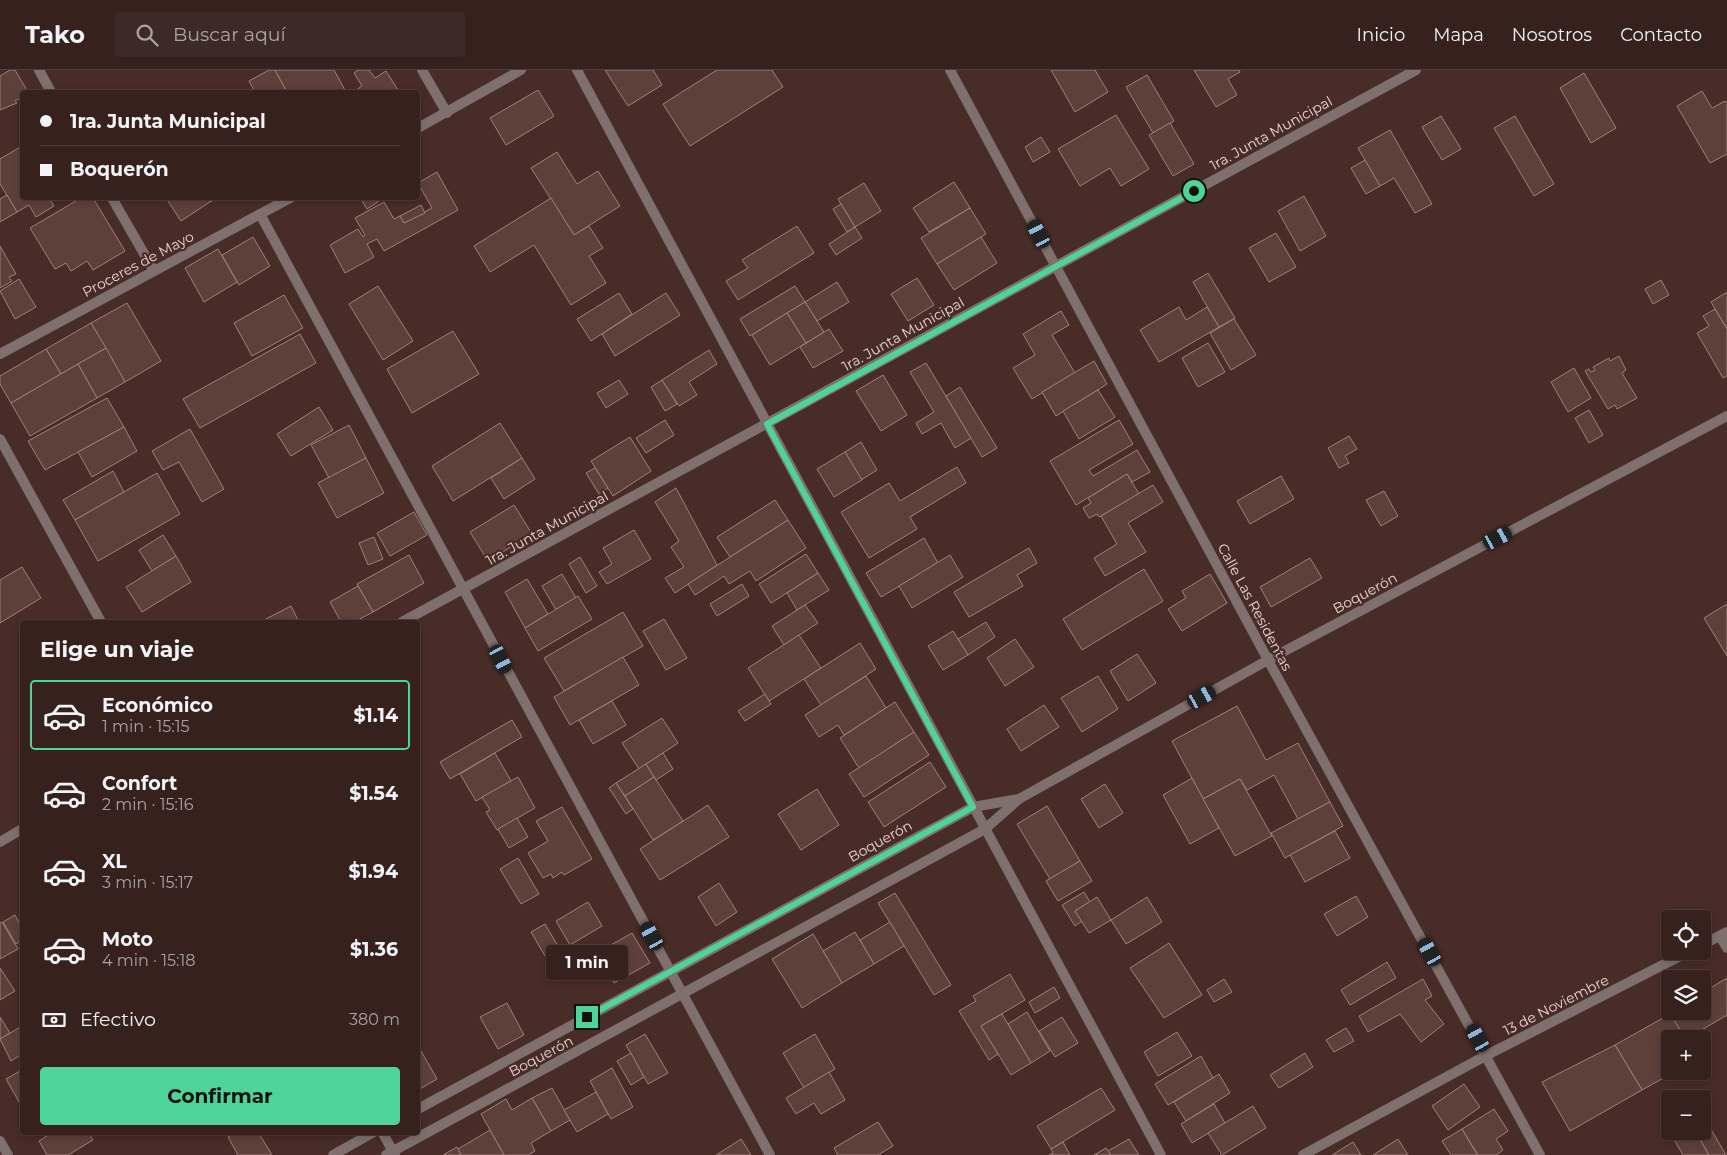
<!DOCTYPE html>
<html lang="es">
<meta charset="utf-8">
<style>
:root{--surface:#36211d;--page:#3d2926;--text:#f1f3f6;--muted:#aaa3a4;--line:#503e3b;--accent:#4ed399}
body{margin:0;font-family:Montserrat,sans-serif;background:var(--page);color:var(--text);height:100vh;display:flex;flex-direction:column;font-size:19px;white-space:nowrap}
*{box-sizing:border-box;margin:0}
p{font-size:16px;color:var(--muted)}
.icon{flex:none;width:28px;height:28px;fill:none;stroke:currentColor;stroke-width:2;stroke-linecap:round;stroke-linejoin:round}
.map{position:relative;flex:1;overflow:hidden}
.side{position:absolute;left:20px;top:550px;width:400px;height:515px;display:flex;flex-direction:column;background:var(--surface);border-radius:5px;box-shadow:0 2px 8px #0003,0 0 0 1px var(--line)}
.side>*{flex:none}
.guide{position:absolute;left:20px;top:20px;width:400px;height:110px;border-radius:5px;box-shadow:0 2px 8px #0003,0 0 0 1px var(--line);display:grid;align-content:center;height:110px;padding:0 20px;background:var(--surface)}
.fabs{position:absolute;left:1661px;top:840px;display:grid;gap:10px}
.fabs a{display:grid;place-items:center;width:50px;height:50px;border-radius:5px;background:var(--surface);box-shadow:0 2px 8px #0003,0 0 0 1px var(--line);font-size:25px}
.end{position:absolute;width:22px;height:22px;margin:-11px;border:6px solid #4ed399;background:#111;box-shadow:0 0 0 2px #111}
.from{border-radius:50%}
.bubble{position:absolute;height:35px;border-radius:5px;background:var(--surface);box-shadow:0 2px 8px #0003,0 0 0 1px var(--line);font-size:16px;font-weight:700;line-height:35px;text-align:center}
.car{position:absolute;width:15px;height:30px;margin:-15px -8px;border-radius:6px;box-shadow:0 0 4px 1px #0007;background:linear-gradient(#222 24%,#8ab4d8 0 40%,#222 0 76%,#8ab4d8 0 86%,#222 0)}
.guide b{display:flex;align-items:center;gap:18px;height:48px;font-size:19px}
.guide b+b{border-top:1px solid var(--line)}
.guide i{width:12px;height:12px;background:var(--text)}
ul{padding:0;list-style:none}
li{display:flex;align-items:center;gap:15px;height:70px;margin:0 10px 8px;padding:0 10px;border:2px solid transparent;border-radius:5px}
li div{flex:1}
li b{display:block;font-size:19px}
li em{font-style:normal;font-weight:700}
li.current{border-color:var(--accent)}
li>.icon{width:45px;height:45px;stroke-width:1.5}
h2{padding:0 20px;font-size:22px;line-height:60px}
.pay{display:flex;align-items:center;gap:12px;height:55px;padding:0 20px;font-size:19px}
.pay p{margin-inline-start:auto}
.primary-button{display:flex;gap:10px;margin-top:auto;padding:10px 20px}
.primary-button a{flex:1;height:58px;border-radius:5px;background:var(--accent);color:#111;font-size:20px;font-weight:700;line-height:58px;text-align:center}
header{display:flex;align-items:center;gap:30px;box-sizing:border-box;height:70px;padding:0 25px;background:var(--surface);border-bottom:1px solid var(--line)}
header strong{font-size:24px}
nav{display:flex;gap:28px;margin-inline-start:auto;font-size:18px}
.search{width:350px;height:45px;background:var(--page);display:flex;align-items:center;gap:12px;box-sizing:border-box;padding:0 18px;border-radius:5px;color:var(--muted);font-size:19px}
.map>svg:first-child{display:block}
.building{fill:#5e403b;stroke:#a17f79}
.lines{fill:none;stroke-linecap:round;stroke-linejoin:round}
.street{stroke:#7f6f6d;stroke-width:10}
.route{stroke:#4ed399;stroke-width:6}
.labels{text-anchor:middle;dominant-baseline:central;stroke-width:4.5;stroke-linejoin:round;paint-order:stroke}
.street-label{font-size:14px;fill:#e8d5d1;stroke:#482c27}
</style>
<header>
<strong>Tako</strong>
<div class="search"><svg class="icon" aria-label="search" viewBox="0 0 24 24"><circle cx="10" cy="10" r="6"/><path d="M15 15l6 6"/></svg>Buscar aquí</div>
<nav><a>Inicio</a><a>Mapa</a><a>Nosotros</a><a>Contacto</a></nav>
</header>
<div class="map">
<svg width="1727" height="1085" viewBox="0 0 1727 1085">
<rect width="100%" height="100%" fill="#482c27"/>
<g class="building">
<polygon points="10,0 15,0 28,22 22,22 22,27 15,31 17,33 0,40 0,6"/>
<polygon points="269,0 275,0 287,22 255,22 249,11"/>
<polygon points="275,0 334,0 346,22 287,22"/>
<polygon points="358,0 369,0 375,8 386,1 398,20 393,22 357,22 356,20 362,16 354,3"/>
<polygon points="605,0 653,0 662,15 628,36"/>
<polygon points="717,0 772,0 783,17 690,76 663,34"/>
<polygon points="1051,0 1095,0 1108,22 1075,42"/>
<polygon points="1194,0 1239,0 1240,2 1228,9 1237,25 1216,37"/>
<polygon points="1584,3 1616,58 1591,73 1560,18"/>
<polygon points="1147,5 1174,51 1153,63 1126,17"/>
<polygon points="538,20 554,46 506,75 490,48"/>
<polygon points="1702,21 1712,38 1725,31 1727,34 1727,84 1710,93 1677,36"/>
<polygon points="1116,45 1149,99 1121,116 1110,98 1080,116 1058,79"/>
<polygon points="1441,46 1461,79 1442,90 1422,57"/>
<polygon points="1515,46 1554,114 1534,126 1494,58"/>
<polygon points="1170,53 1194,94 1173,106 1149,65"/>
<polygon points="1390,60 1432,134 1415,143 1394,108 1380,116 1358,78"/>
<polygon points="1041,67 1050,82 1033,92 1025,77"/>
<polygon points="22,76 22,128 49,128 54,136 36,147 29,135 17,142 0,114 0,89"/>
<polygon points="557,82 577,114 598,101 620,136 574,165 531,98"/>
<polygon points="1365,90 1380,116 1366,124 1351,98"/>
<polygon points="437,102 458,140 384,181 377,169 367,174 374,187 345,203 330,175 358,159 363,167 365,165 355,148 384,132 394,149 400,146 404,153 432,138 418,113"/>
<polygon points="954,112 970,138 929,162 913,138"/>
<polygon points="864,113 881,141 855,157 838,129"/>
<polygon points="7,125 17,142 0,152 0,129"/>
<polygon points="1304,126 1326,166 1300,181 1278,141"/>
<polygon points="81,128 93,128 125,181 93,200 87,191 71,201 66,193 55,199 30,158"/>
<polygon points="166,128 207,128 210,132 181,151"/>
<polygon points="207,128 218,128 210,132"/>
<polygon points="360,128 376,128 378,132 367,139"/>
<polygon points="551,128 574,165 589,156 603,178 589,186 606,213 571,235 534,175 490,202 474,176"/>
<polygon points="841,134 855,157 847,162 833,139"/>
<polygon points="421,135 425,143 404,153 400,146"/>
<polygon points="970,138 986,164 937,194 921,168"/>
<polygon points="797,156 814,183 738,230 726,211 748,198 742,190"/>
<polygon points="855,157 862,168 836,185 829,174"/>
<polygon points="1276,163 1296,197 1269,212 1249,178"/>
<polygon points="253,167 270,196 239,215 222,185"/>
<polygon points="981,167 997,193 954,220 937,194"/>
<polygon points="0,176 16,204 9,207 12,211 0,218"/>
<polygon points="218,179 237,212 204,232 185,198"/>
<polygon points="1208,203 1235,248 1219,257 1193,212"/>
<polygon points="917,208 934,235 908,251 891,224"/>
<polygon points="19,209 36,237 15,249 0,221"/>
<polygon points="1661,210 1669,225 1653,234 1645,219"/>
<polygon points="837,212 849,232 817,251 805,232"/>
<polygon points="378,216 413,271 383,290 349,234"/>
<polygon points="795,216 805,232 750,266 740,249"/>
<polygon points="1727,222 1727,259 1711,232"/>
<polygon points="619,223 632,244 591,271 577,249"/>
<polygon points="666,223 680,245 615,286 602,264"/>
<polygon points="284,225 303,258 252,286 234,253"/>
<polygon points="805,232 824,262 806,273 787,243"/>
<polygon points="127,233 161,291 125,312 91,253"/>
<polygon points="1179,237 1186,250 1207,237 1219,257 1159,292 1140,260"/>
<polygon points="1715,239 1727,259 1727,306 1723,308 1697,263 1709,256 1703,246"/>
<polygon points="1061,241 1069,255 1052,265 1075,303 1032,329 1013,298 1035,285 1023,264"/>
<polygon points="787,243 806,273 770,295 752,265"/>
<polygon points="1234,249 1256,285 1231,300 1210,263"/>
<polygon points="91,253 106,278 61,304 46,279"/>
<polygon points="829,259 843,281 813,298 800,277"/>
<polygon points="453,261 479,304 412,343 387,299"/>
<polygon points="300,264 316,293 200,358 183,329"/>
<polygon points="1208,273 1225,302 1198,317 1182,288"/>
<polygon points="106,278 125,312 97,328 78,294"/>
<polygon points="46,279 61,304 11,333 0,314 0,306"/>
<polygon points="709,280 717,294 689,312 697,325 679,336 662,310"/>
<polygon points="1619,286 1626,300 1622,303 1637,328 1617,339 1615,335 1608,339 1585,301 1589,299 1591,302 1595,300 1593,297 1609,288 1610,291"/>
<polygon points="1094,291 1107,314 1056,346 1042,322"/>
<polygon points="926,293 971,368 955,378 941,353 922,364 916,353 934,342 910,302"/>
<polygon points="78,294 97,328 30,366 11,333"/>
<polygon points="1574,298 1591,328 1568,342 1551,312"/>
<polygon points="883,305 907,345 881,361 856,321"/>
<polygon points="619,310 628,324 606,338 597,323"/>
<polygon points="662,310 677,334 665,341 651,317"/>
<polygon points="960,317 997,378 982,387 946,326"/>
<polygon points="1098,320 1115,347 1079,369 1063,341"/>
<polygon points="107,328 124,357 45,400 28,371"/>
<polygon points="319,337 333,360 291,386 277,364"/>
<polygon points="1589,340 1603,365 1589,373 1575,348"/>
<polygon points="665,350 674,365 646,383 636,368"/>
<polygon points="1119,350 1133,374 1089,400 1093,406 1137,380 1150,402 1132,412 1127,404 1076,435 1050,391"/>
<polygon points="500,353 522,388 453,431 432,396"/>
<polygon points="349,355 366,388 329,408 311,375"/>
<polygon points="124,357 137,381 92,407 78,382"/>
<polygon points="190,359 224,419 202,432 179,392 163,400 152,381"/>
<polygon points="1349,366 1357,379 1345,386 1349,393 1339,398 1328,378"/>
<polygon points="630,367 651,401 613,426 591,391"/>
<polygon points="861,372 877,400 861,410 845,382"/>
<polygon points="845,382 862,410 834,427 817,399"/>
<polygon points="366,388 384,423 337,448 318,413"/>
<polygon points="522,388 535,409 504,429 491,408"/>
<polygon points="957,397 966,413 910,447 917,459 869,488 841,442 889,413 900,431"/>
<polygon points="595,398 608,418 599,424 586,403"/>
<polygon points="113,401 124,422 75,450 63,430"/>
<polygon points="157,403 180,444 98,491 75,450"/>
<polygon points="1127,404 1139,424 1099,447 1097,444 1089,448 1083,438 1091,433 1088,428"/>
<polygon points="1281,406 1294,429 1250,454 1237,431"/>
<polygon points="1153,415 1163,432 1128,453 1146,482 1105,506 1094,488 1117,474 1101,446"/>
<polygon points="676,418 717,495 675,523 665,508 684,497 671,477 679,471 655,432"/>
<polygon points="1384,421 1398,446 1381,456 1366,430"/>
<polygon points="775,430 788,450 730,487 717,467"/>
<polygon points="514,435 532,464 488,491 470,462"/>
<polygon points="414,442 427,465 390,486 377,463"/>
<polygon points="788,450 806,478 756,511 750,501 729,514 724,506 695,525 688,514"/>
<polygon points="634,460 651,489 607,514 599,502 612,494 603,478"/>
<polygon points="163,465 176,486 152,501 139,480"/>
<polygon points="374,467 383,489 368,495 359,473"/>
<polygon points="924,468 938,493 881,527 866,503"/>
<polygon points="1029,478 1037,493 1017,505 1023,516 969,547 954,522"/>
<polygon points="806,484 818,503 771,533 759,514"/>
<polygon points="409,485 424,513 373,542 357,514"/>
<polygon points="950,485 963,507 912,538 899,516"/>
<polygon points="176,486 191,512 142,542 126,517"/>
<polygon points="580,487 597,516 586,523 569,494"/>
<polygon points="1310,488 1322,508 1271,537 1260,517"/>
<polygon points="22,497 41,528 0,553 0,510"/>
<polygon points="1144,499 1163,531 1082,580 1063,549"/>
<polygon points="818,503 829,520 797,540 787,523"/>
<polygon points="562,504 576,528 556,540 542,516"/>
<polygon points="1210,504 1227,533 1182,561 1168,539 1186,528 1182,521"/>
<polygon points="527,509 548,544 525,558 505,522"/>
<polygon points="742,514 749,526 717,546 710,534"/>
<polygon points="358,516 373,542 354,552 341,552 330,532"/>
<polygon points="578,526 592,549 538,581 525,558"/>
<polygon points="1727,534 1727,586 1704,548"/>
<polygon points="805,535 818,553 784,575 772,556"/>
<polygon points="291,536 299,552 260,552"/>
<polygon points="623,542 643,576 564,621 544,588"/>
<polygon points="664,549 687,588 666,600 643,561"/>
<polygon points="986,552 995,567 968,585 958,569"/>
<polygon points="953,561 968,585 943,600 928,576"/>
<polygon points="799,565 821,598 769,631 748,598"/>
<polygon points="1015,569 1034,597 1005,616 987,588"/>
<polygon points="860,573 876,599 821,635 804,609"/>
<polygon points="1137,584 1156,613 1128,631 1110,601"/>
<polygon points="623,587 639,615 570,655 554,627"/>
<polygon points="866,606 886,638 844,665 838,655 819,667 805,645"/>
<polygon points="1098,606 1118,639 1082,662 1061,628"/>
<polygon points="765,624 771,634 745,651 738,641"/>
<polygon points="612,631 626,655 593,674 579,650"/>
<polygon points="895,632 914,662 859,698 840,668"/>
<polygon points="1044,635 1059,657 1021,681 1007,659"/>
<polygon points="1237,636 1266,690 1298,673 1330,732 1298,749 1274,705 1247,720 1240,709 1203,729 1172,671"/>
<polygon points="662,648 678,673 639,699 622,673"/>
<polygon points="512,650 522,667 450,709 440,692"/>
<polygon points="914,662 929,685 864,727 849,704"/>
<polygon points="495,683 511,711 476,731 460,704"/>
<polygon points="663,683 673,699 656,710 646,694"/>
<polygon points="930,692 946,717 884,757 868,732"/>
<polygon points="646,694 654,707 625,726 616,713"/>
<polygon points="518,707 535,738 497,760 486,742 490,740 482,727"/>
<polygon points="654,707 683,751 653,770 625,726"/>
<polygon points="1192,708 1219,758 1190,774 1163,725"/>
<polygon points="1240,709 1272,766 1235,786 1203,729"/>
<polygon points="616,713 633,739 626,744 609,718"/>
<polygon points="1105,714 1123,743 1099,758 1081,729"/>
<polygon points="817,719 839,755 801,780 778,744"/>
<polygon points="1330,732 1343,756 1285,788 1271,763"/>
<polygon points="708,735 729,767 660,810 640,779"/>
<polygon points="1047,736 1080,791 1050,809 1017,754"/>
<polygon points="562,737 592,789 564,805 562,802 553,808 551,804 543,808 528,783 548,771 536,751"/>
<polygon points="517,748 528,767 509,778 498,759"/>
<polygon points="1335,761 1350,788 1305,812 1290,785"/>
<polygon points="518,788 539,824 521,834 500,799"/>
<polygon points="1080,791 1092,811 1058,831 1046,811"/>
<polygon points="719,813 737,842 716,856 698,827"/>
<polygon points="1084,822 1090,832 1075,841 1082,851 1075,856 1062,835"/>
<polygon points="895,823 951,915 934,925 878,833"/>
<polygon points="1356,826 1368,847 1337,866 1324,844"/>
<polygon points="1097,827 1111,850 1089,863 1075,841"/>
<polygon points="1147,827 1162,852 1126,874 1111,850"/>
<polygon points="588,832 602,856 570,875 556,851"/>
<polygon points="15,845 22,858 22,870 16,874 3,852"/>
<polygon points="2,852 18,879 0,889 0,853"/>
<polygon points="890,852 904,876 874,894 860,870"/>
<polygon points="545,854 559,878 545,886 531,862"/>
<polygon points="855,862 874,894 842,913 823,881"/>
<polygon points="632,863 650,893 614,913 597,883"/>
<polygon points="813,864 842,913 802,938 772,889"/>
<polygon points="1169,873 1202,925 1164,948 1130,898"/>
<polygon points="1387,892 1396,908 1350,935 1341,920"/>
<polygon points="0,898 15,921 0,930"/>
<polygon points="1010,904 1025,930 981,956 998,984 989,990 959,941 976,931 973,926"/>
<polygon points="1727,908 1727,945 1686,969 1670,944 1674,941 1702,941 1702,923"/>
<polygon points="1224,909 1232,922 1214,932 1207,920"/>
<polygon points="1423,909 1432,926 1425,930 1444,954 1421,972 1400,944 1368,962 1359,946"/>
<polygon points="1054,917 1060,928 1035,943 1029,932"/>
<polygon points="507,933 524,965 498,979 480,947"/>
<polygon points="1027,942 1050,981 1031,993 1008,954"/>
<polygon points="1002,944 1031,993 1011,1005 981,956"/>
<polygon points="1670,944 1686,969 1670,969 1670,1001 1676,1001 1642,1020 1615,975"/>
<polygon points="0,947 10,963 0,969"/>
<polygon points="1062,947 1078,973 1055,987 1039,961"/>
<polygon points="22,956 22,984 11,991 0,969"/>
<polygon points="1346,958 1354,971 1334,982 1326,970"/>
<polygon points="1177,962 1192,986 1158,1006 1144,982"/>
<polygon points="645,964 668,1003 648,1014 626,975"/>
<polygon points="815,964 835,999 804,1018 783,983"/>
<polygon points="1615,975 1642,1020 1570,1061 1542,1012"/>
<polygon points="421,981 437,1009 418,1020 418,983"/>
<polygon points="631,983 644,1007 631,1015 617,991"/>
<polygon points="1305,983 1313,997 1279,1018 1270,1005"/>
<polygon points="1201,986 1213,1008 1168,1035 1155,1014"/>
<polygon points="612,998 633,1037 611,1049 590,1011"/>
<polygon points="22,1000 22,1037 6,1009"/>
<polygon points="829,1002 845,1030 821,1044 814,1033 796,1044 786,1028"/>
<polygon points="1219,1004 1230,1023 1186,1051 1174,1032"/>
<polygon points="1464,1014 1480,1037 1448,1060 1432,1036"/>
<polygon points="552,1018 570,1050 551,1061 532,1028"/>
<polygon points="1101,1018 1115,1040 1051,1079 1037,1056"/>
<polygon points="596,1022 608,1044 577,1062 564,1040"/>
<polygon points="532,1028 551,1061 531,1073 535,1081 528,1085 504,1085 481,1044 506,1029 512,1040"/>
<polygon points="1214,1034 1225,1053 1192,1073 1181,1054"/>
<polygon points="1253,1036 1266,1058 1222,1085 1208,1063"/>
<polygon points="1494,1039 1508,1061 1496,1069 1503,1080 1496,1085 1478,1085 1462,1059"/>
<polygon points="1702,1044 1726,1085 1709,1085 1695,1061 1702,1061"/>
<polygon points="1670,1051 1670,1061 1695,1061 1709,1085 1683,1085 1665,1054"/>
<polygon points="878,1052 893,1076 878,1085 838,1085 834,1078"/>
<polygon points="1462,1059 1475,1081 1478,1085 1451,1085 1442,1071"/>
<polygon points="490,1060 504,1085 461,1085 458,1079"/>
<polygon points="53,1062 88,1062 93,1070 68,1085 47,1085 39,1071"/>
<polygon points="236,1062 258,1062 272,1085 238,1085 228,1067"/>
<polygon points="741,1069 751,1085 716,1085 732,1075"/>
<polygon points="1129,1069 1139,1085 1111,1085 1108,1081"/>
<polygon points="1398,1069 1408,1085 1373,1085"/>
<polygon points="1063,1072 1070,1085 1049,1085 1053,1083 1051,1079"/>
<polygon points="1353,1072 1361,1085 1332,1085"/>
<polygon points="457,1077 461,1085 443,1085"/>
<polygon points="1106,1078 1111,1085 1094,1085"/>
</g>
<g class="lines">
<g class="street">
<polyline points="39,0 51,22"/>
<polyline points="422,0 447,43"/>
<polyline points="577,0 1161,1085"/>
<polyline points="950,0 1268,590 1540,1085"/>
<polyline points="418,58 521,0"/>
<polyline points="112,128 154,201"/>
<polyline points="260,144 770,1085"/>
<polyline points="0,284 290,128"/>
<polyline points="0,369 101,552"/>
<polyline points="402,552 1416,0"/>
<polyline points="0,772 22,759"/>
<polyline points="1720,866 1727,878"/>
<polyline points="1702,875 1727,862"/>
<polyline points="418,1039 973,737 1019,729"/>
<polyline points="382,1062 395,1085"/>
<polyline points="0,1071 8,1085"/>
<polyline points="333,1085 374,1062"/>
<polyline points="386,1085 985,759 1019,729 1268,590 1727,346"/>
<polyline points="1303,1085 1487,985 1690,881"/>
</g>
</g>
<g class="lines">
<polyline class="route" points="587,947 973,737 767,354 1194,121"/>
</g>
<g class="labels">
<g class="street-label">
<text transform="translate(1271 63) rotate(-29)">1ra. Junta Municipal</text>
<text transform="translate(138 194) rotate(-28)">Proceres de Mayo</text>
<text transform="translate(903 264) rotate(-29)">1ra. Junta Municipal</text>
<text transform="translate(547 458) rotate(-29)">1ra. Junta Municipal</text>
<text transform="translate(1365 523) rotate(-28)">Boquerón</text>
<text transform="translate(1255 537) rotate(62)">Calle Las Residentas</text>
<text transform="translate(880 771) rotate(-29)">Boquerón</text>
<text transform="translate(1556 935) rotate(-27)">13 de Noviembre</text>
<text transform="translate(541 986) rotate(-28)">Boquerón</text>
</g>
</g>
</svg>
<div class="fabs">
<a><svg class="icon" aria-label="locate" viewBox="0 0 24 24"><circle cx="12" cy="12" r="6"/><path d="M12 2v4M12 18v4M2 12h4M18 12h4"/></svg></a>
<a><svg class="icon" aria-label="layers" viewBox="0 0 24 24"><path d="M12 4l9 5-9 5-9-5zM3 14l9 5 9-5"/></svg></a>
<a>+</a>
<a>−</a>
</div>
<i class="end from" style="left:1194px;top:121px"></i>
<i class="end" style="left:587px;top:947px"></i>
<div class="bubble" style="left:546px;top:875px;width:82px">1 min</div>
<i class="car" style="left:1039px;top:164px;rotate:332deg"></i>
<i class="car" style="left:1498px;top:468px;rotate:62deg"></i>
<i class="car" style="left:501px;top:589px;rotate:152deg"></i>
<i class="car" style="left:1202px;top:627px;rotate:61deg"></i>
<i class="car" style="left:652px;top:866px;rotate:331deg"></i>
<i class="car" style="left:1430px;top:882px;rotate:331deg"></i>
<i class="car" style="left:1478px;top:968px;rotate:331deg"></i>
<div class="guide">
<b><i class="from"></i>1ra. Junta Municipal</b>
<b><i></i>Boquerón</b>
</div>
<section class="side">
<h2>Elige un viaje</h2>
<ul>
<li class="current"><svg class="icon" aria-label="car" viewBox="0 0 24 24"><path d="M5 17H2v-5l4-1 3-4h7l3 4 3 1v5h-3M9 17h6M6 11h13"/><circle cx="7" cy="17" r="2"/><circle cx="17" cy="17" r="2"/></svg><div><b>Económico</b><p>1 min · 15:15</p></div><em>$1.14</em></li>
<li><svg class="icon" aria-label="car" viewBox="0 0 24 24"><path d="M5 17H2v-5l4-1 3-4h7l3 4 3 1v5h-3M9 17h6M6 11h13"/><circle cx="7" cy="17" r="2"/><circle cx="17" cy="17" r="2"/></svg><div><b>Confort</b><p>2 min · 15:16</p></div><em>$1.54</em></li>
<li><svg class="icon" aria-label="car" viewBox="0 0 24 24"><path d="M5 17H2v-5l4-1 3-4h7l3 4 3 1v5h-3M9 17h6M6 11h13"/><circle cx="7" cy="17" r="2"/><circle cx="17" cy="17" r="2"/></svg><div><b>XL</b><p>3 min · 15:17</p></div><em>$1.94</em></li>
<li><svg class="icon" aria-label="car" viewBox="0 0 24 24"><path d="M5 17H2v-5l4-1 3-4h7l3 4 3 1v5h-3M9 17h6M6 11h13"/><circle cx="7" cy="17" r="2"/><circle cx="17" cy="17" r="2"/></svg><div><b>Moto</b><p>4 min · 15:18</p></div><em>$1.36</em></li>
</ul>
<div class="pay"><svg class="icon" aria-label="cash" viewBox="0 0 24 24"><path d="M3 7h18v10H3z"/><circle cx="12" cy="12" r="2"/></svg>Efectivo<p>380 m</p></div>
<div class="primary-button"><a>Confirmar</a></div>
</section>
</div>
